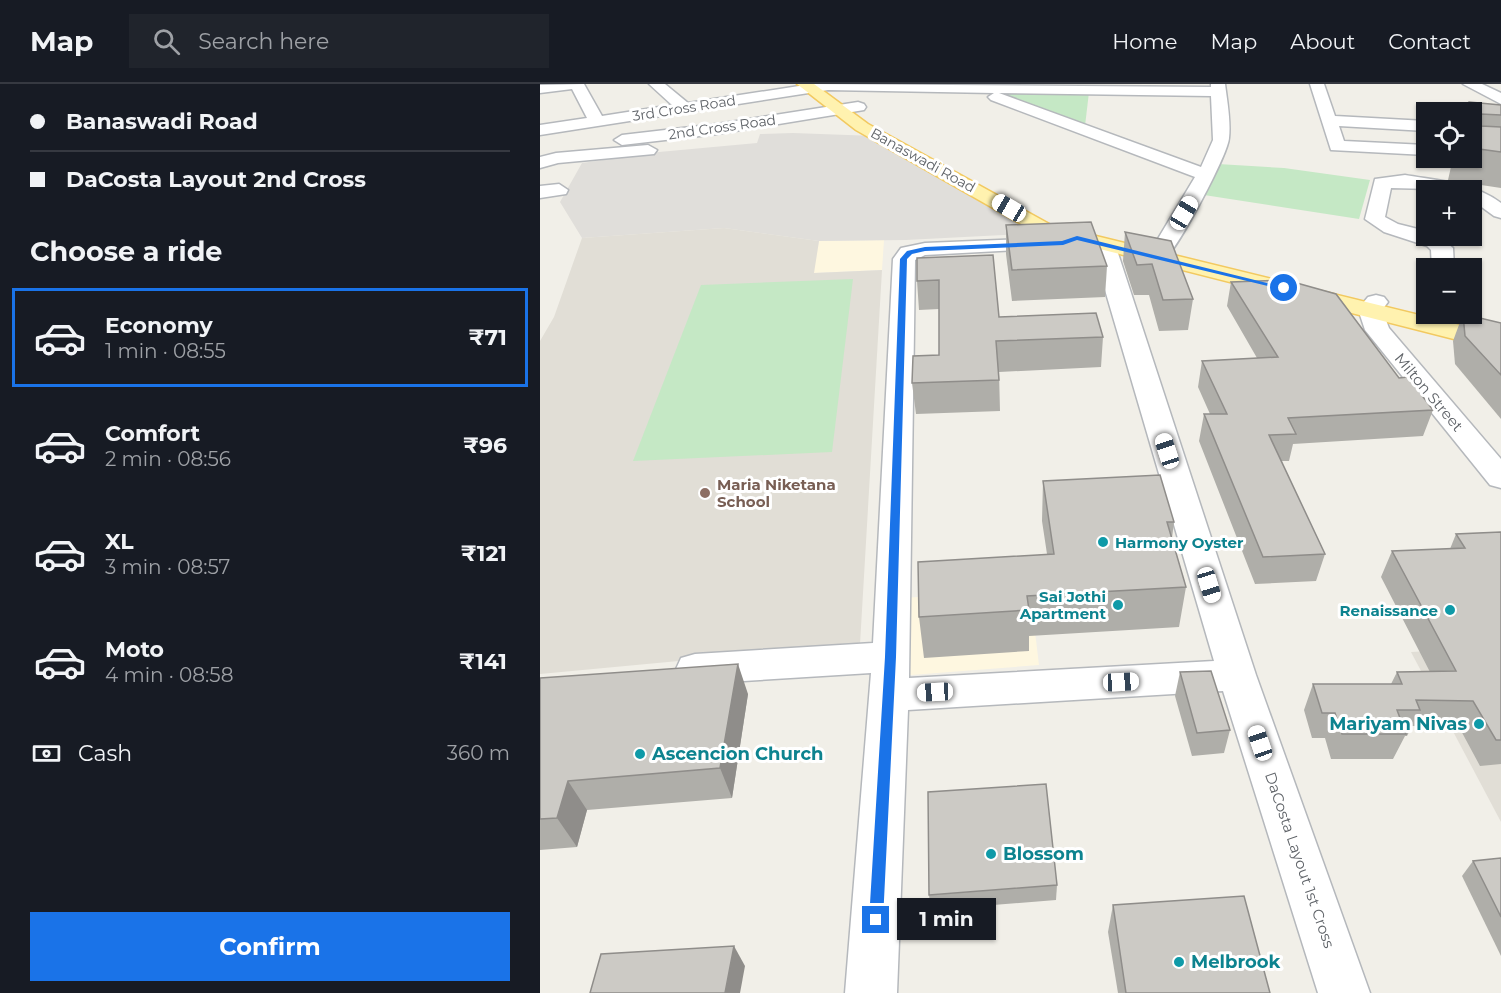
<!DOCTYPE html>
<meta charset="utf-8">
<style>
:root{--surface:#171b24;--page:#20242c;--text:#f1f3f6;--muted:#9ea1a6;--line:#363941;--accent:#1a73e8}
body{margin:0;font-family:Montserrat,sans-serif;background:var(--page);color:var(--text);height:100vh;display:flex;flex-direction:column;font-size:22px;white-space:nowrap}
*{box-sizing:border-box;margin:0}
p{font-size:20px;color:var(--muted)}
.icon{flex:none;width:33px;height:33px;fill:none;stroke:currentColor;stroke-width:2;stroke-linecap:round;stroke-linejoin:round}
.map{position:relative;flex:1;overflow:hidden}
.panel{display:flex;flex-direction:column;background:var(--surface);width:540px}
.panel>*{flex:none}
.banner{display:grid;align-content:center;height:132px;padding:0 30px;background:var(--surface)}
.controls{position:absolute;left:876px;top:18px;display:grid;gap:12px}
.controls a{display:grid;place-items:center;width:66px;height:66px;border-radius:0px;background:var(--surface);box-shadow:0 2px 4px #0004;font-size:30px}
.end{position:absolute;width:27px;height:27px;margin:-14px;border:8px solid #1a73e8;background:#fff;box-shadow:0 0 0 3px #fff}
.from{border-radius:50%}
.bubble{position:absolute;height:42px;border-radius:0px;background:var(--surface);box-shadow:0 2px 4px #0004;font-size:20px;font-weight:700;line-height:42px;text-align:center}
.car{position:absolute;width:18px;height:36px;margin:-18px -9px;border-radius:8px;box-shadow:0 0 4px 2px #0007;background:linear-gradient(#fff 24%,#345 0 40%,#fff 0 76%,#345 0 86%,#fff 0)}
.banner b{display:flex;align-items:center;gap:21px;height:57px;font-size:22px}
.banner b+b{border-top:2px solid var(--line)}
.banner i{width:15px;height:15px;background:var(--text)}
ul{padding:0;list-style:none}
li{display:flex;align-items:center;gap:18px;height:99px;margin:0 12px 9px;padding:0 18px;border:3px solid transparent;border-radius:0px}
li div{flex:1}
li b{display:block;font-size:22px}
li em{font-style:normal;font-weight:700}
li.current{border-color:var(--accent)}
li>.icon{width:54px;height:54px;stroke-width:1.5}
h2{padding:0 30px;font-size:27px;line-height:72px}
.pay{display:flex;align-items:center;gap:15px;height:66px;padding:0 30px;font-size:22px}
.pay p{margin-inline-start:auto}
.action{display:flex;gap:12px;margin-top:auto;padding:12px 30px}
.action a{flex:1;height:69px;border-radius:0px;background:var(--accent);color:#fff;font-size:24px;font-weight:700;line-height:69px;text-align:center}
header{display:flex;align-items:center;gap:36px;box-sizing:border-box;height:84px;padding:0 30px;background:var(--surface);border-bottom:2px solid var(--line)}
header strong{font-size:28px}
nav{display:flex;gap:33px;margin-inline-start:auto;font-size:21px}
.search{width:420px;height:54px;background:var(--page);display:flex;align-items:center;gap:15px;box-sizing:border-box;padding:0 21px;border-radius:0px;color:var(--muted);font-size:22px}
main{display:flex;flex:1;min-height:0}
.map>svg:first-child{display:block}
.commercial{fill:#fef7e0}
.industrial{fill:#e0deda}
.education{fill:#e1ded6}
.green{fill:#c5e8c5}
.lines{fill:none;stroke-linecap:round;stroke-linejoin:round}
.minor-casing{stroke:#b5b8bc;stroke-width:3}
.major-casing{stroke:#f2c960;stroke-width:3}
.minor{fill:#fff;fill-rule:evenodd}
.major{fill:#fff2af;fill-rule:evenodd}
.wall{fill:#afaea9}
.shaded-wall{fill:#8f8d8a}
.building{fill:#cccac5;stroke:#8f8d8a;stroke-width:1.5}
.route{fill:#1a73e8}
.education-dot{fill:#8d6e63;stroke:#fff;stroke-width:2}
.culture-dot{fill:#0f9aa8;stroke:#fff;stroke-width:2}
.labels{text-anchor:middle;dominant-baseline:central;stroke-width:6;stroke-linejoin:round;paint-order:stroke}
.far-street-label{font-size:14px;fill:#5f6368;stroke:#fff}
.street-label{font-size:15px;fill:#5f6368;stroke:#fff}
.education-label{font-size:15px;font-weight:bold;fill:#785e54;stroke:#fff;text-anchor:start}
.culture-label{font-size:15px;font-weight:bold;fill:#0d838f;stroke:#fff;text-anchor:end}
.near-culture-label{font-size:18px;font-weight:bold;fill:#0d838f;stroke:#fff;text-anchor:start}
</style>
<header>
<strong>Map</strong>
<div class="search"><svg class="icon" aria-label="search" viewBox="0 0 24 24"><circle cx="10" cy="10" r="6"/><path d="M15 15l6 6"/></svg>Search here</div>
<nav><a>Home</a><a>Map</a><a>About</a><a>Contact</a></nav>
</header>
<main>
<section class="panel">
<div class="banner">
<b><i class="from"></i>Banaswadi Road</b>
<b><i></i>DaCosta Layout 2nd Cross</b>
</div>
<h2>Choose a ride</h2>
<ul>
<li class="current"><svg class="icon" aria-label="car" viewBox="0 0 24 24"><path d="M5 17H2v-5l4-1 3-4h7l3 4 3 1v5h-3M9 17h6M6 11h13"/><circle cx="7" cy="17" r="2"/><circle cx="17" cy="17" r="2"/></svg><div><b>Economy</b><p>1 min · 08:55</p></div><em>₹71</em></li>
<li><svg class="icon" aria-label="car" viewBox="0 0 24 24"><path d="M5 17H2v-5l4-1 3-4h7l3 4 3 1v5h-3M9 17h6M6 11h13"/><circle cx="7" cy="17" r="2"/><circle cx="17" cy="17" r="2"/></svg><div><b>Comfort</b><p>2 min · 08:56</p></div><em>₹96</em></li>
<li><svg class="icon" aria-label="car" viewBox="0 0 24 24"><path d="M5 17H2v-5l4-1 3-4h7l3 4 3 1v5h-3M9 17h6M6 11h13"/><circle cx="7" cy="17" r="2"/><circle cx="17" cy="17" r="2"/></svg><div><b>XL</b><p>3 min · 08:57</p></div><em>₹121</em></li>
<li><svg class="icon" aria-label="car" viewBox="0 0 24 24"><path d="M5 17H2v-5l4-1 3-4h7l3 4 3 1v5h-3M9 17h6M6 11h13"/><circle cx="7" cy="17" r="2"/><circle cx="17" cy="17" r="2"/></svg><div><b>Moto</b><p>4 min · 08:58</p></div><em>₹141</em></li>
</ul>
<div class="pay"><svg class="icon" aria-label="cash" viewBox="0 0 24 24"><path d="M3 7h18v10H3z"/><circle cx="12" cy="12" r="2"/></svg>Cash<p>360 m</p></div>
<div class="action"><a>Confirm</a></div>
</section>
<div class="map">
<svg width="961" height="909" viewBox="0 0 961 909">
<rect width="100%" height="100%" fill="#f1efe8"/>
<g class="commercial">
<polygon points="344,156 342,186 273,189 279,157"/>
<polygon points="490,506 499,581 358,592 362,514"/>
</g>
<polygon class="industrial" points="253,49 335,52 500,149 366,156 279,157 184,144 42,154 20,118 42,79 119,68 217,59 220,50"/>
<g class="education">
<polygon points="184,144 279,157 274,189 342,186 320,560 0,590 0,257 14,233 42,154"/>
<polygon points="961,563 961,738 871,568"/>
</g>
<g class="green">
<polygon points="447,7 549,8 545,42"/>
<polygon points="678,80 744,84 830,96 819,135 664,111"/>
<polygon points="313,195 292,368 93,377 161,201"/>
</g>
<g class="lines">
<g class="minor-casing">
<g id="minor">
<path d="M44,0L62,32L132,21L109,0H125L148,19L272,0L671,3V0H685C687,16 691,37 689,54C688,71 637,166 624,176C618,180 613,179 606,178L603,173L613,163L655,93L451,16L448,13L454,9L288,6L0,51V41L47,34L32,5L0,9V1ZM459,9L671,12L673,56L661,83Z"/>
<polygon points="770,0 784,0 795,32 886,37 886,47 799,42 804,57 886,61 886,71 791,66"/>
<polygon points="923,0 942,0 961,9 961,20"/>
<polygon points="318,18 324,20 326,23 324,26 177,50 82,61 74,56 82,51 177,40"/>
<polygon points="108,61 117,66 114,70 18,79 0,84 0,73 16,69"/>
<path d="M865,91C899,97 933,98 961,119V134L954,132L932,116V106L851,104L845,133L858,140L886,147V152H898L913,164L914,184H892L891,166L887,162L844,148L825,135L835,95Z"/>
<polygon points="19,100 28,106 26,110 0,114 0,102"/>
<polygon points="511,154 518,156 522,160 518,164 385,171 375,176 369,594 674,577 553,165 558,157 574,157 716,591 830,909 778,909 683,607 368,626 357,909 305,909 331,589 155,600 141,596 136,585 141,574 155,570 333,559 353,175 361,164 385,159"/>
<polygon points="836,211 844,213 848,218 842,226 849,244 961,375 961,404 950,401 825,246 818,225 828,213"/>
<polygon points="891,230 915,230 909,240 900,242 891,240 888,235"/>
</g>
</g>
<g class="major-casing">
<polygon id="major" points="257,0 274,0 328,40 511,141 961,251 961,267 497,149 316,46"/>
</g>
<use href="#minor" class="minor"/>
<use href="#major" class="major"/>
</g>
<g class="wall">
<polygon points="929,18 961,21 961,104 908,96 913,74 932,74 932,28 926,28"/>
<polygon points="466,141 567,182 565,213 472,217 466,170"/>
<polygon points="585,148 653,215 648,246 619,247 609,211 594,211 583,177"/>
<polygon points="377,174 459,233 563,253 561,283 459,288 460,327 376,330 372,299 399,271 399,225 379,226 377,197"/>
<polygon points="691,198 859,294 893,326 883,352 753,360 749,377 741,377 785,470 776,497 715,500 659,357 664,330 670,330 658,303 662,277 717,274 687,222"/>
<polygon points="923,230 961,239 961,335 915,280 913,257"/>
<polygon points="503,397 634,438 632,454 646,503 639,543 489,552 489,567 384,574 379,533 507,470 502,437"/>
<polygon points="961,448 961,680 940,682 919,643 872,642 867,652 865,652 853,675 791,675 785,654 772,654 764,626 773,600 851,600 857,588 890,588 841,493 852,467 910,465 916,450"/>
<polygon points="640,588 690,646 684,669 652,672 635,612"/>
<polygon points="0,594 208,610 192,714 47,726 37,763 0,766"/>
<polygon points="961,774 961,872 922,792 933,777"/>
<polygon points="517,801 516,816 391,826 389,811"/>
<polygon points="573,821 730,909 578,909 568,848"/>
</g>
<g class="shaded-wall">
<polygon points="198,580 208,610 192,714 180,684"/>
<polygon points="28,697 47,726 37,763 17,734"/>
<polygon points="194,862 205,882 200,909 185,909"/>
</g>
<g class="building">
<polygon points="929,18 961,21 961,31 941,30 941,42 961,43 961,68 932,64 932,28 927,28"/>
<polygon points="551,138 567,182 472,186 466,141"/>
<polygon points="585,148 631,157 653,215 623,216 612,180 597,181"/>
<polygon points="453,171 459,233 556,229 563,253 456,257 459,296 372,299 373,272 399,271 399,196 377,197 377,174"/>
<polygon points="746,196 796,210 859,294 868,293 893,326 748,334 756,350 729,351 785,470 723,473 664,330 687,330 662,277 738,273 691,198"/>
<polygon points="923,230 961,239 961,291 925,252"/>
<polygon points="620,391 634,438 627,438 646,503 487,512 489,526 379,533 378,478 514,470 503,397"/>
<polygon points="961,448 961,656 956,656 933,617 876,616 880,626 857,626 866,650 802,650 795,629 782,629 773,600 862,600 857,588 916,587 852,467 925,464 916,450"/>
<polygon points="198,580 180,684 28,697 17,734 0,735 0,594"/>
<polygon points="671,587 690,646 657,649 640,588"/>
<polygon points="506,700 517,801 389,811 388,708"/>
<polygon points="961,774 961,833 933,777"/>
<polygon points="704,812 730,909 586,909 573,821"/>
<polygon points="194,862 185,909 50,909 61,870"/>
</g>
<polygon class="route" points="537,152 747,204 744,206 537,156 523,161 385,167 372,170 367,175 356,573 343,836 336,843 329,836 345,573 360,175 367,167 385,163 522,157"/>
<circle class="education-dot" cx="165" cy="409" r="6"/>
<g class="culture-dot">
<circle cx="563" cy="458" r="6"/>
<circle cx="578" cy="521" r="6"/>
<circle cx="910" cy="526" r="6"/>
<circle cx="939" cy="640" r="6"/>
<circle cx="100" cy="670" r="6"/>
<circle cx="451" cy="770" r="6"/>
<circle cx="639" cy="878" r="6"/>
</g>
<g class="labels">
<g class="far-street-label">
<text transform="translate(144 24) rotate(-9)">3rd Cross Road</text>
<text transform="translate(182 43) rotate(-8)">2nd Cross Road</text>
<text transform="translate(383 76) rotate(29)">Banaswadi Road</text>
</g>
<g class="street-label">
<text transform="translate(889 308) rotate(50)">Milton Street</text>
<text transform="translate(760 776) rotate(71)">DaCosta Layout 1st Cross</text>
</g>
<g class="education-label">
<text x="177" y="400">Maria Niketana<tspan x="177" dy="17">School</tspan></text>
</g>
<g class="culture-label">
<text x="575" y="458" text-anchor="start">Harmony Oyster</text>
<text x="566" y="512">Sai Jothi<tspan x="566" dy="17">Apartment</tspan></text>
<text x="898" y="526">Renaissance</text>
</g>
<g class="near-culture-label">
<text x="927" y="640" text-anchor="end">Mariyam Nivas</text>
<text x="112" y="670">Ascencion Church</text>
<text x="463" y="770">Blossom</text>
<text x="651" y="878">Melbrook</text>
</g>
</g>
</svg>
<div class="controls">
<a><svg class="icon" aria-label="locate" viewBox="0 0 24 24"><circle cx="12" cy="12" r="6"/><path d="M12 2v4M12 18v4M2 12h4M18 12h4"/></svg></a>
<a>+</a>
<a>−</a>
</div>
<i class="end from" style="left:744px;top:204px"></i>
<i class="end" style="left:336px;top:836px"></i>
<div class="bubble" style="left:357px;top:814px;width:99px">1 min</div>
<i class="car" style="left:469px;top:124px;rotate:300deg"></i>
<i class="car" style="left:644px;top:129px;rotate:31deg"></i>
<i class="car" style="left:627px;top:367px;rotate:342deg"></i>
<i class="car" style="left:669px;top:501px;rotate:163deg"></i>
<i class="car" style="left:581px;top:598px;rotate:87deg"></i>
<i class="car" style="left:395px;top:608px;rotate:267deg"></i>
<i class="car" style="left:720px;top:659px;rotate:341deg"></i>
</div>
</main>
